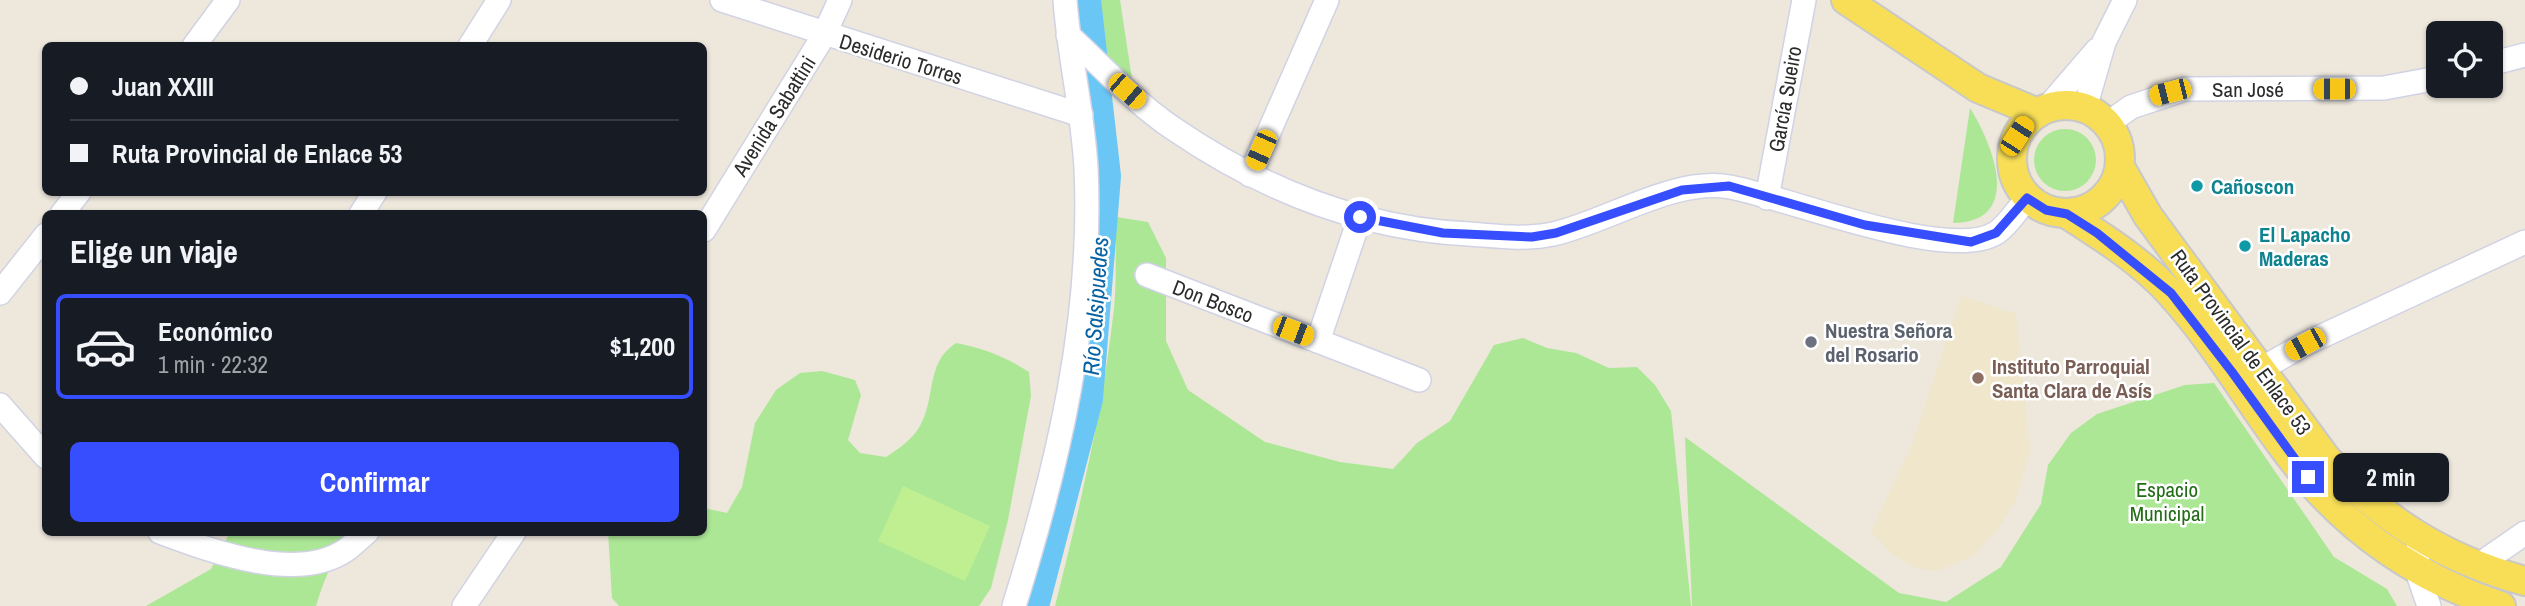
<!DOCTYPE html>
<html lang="es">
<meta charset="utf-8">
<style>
:root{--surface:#171b24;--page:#20242c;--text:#f1f3f6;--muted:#9ea1a6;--line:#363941;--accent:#374eff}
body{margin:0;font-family:"Archivo Narrow",sans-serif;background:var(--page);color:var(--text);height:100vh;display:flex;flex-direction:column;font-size:26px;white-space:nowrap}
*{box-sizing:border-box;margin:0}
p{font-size:23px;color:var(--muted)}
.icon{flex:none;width:38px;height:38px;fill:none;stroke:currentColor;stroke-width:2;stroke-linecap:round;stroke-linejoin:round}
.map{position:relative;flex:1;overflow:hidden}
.drawer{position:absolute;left:42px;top:210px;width:665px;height:326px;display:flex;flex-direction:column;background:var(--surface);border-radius:10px;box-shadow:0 2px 5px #0004}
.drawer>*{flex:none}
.banner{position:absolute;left:42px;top:42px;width:665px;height:154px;border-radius:10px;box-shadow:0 2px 5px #0004;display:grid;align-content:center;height:154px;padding:0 28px;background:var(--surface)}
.buttons{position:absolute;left:2426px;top:21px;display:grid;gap:14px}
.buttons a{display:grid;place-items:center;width:77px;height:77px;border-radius:10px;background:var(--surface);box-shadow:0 2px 5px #0004;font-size:35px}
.end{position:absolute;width:32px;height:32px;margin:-16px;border:9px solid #374eff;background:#fff;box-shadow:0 0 0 4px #fff}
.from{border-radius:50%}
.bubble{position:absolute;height:49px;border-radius:10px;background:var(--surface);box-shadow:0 2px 5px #0004;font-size:23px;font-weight:700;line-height:49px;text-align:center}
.car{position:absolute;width:21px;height:42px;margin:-21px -10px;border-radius:9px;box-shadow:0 0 5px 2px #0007;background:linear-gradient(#f5c518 24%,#345 0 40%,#f5c518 0 76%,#345 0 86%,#f5c518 0)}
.banner b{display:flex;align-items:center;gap:24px;height:66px;font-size:26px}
.banner b+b{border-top:2px solid var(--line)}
.banner i{width:18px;height:18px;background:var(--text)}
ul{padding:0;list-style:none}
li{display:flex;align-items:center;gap:21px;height:105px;margin:0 14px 10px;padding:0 14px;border:4px solid transparent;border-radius:10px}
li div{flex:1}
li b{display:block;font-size:26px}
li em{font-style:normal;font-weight:700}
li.current{border-color:var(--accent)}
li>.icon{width:63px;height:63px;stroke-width:1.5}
h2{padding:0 28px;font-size:32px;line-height:84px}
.primary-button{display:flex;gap:14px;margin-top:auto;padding:14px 28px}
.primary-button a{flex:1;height:80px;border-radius:10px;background:var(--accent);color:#fff;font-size:28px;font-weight:700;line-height:80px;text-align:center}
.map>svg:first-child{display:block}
.education{fill:#f0e6cb}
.green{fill:#ace796}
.pitch{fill:#c0ef91}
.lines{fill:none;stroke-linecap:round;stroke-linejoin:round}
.river{stroke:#6ac6f5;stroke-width:32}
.minor-casing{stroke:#d1d3e4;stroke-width:26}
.major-casing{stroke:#c8c8c8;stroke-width:32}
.minor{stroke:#fff;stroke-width:23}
.major{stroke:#f8de57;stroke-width:28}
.route{stroke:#374eff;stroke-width:9}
.culture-dot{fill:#0f9aa8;stroke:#fff;stroke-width:2.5}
.worship-dot{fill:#6b7280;stroke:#fff;stroke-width:2.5}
.education-dot{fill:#8d6e63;stroke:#fff;stroke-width:2.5}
.labels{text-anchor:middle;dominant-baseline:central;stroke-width:5;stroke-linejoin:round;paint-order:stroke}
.street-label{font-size:21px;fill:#2b2b2b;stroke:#fff}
.culture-label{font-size:21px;font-weight:bold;fill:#0d838f;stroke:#fff;text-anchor:start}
.worship-label{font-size:21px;font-weight:bold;fill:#5b616d;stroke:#fff;text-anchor:start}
.education-label{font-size:21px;font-weight:bold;fill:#785e54;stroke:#fff;text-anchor:start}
.park-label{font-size:21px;fill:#226c16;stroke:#fff}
.water-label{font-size:23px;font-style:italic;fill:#0762a3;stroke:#fff}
</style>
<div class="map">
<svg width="2525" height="606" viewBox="0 0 2525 606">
<rect width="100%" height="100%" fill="#ede7dc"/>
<polygon class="education" points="1961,296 2016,314 2030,452 2015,501 1998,529 1973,556 1938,571 1915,568 1892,554 1871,532 1913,442"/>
<g class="green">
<polygon points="1077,0 1120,0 1132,79 1079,29"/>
<path d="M1970,108C1993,145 2024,222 1953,223Z"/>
<circle cx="2065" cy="160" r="31"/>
<path d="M1116,217L1148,222L1166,258V341L1188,390L1265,442L1340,462L1393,469L1417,443L1450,421L1494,345L1523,338L1547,348L1576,353L1609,368L1637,367L1655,385L1671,411L1691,606H1055C1080,507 1103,409 1114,308C1117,278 1115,247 1116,217Z"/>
<path d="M956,343C983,348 1006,357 1029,372L1031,396L1008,520L991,588L979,606H619L612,598L608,532H704V508L727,513L742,487L755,423L776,390L800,373L822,371L855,380L861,395L848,440L860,453L886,457C897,450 908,442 916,432C938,403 923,364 956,343Z"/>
<polygon points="2214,383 2334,557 2387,589 2397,606 1692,606 1685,437 1899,593 1946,602 2001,567 2041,504 2048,465 2071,433 2097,414 2185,385"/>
<path d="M230,532H355C335,552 324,579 316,606H146L211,569Z"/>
</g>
<polygon class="pitch" points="903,486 990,526 965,581 878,541"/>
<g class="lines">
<polyline class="river" points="1033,606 1087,399 1105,176 1085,0"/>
<g class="minor-casing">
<g id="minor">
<polyline points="722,0 1081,115"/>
<path d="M1068,35C1103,67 1135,103 1174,129C1262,189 1362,229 1469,234C1497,236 1525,240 1553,234C1607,222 1674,177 1730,187C1786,197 1948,263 1996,233C2008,225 2018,209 2027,198"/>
<polyline points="194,46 228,0"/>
<polyline points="470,46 499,0"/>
<polyline points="2490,64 2525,55"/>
<polyline points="2047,108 2097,50"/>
<polyline points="2085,108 2104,42 2125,0"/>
<polyline points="2107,124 2131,107 2185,89 2384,88 2438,78"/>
<polyline points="1250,175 1327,0"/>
<polyline points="1767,198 1804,0"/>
<polyline points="62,214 79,192"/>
<polyline points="361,214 375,192"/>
<polyline points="1360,217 1318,341 1419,380"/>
<polyline points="704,230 824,35 840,0"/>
<polyline points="1147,275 1318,341"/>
<polyline points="0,293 46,235"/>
<polyline points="2261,369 2305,344 2525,242"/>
<polyline points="0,405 46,457"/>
<path d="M160,532C209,550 296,584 346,550C353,545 360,538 367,532"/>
<polyline points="2419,535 2417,571 2429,606"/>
<polyline points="2476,567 2525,533"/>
<polyline points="464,606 514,532"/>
<path d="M1014,606C1058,466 1093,317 1086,168C1083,112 1069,57 1065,0"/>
</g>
</g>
<g class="major-casing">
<g id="major">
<polyline points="1846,0 1978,88 2038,113"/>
<circle cx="2066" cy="159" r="54"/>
<path d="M2120,167L2148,216L2326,458C2382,520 2444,559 2525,581"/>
<path d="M2067,214C2103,237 2144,263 2172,295C2227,356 2264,431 2319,491C2370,546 2431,583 2501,606"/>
</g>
</g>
<use href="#minor" class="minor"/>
<use href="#major" class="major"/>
</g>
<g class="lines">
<polyline class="route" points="1360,217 1443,233 1532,237 1556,233 1682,190 1729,186 1865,225 1971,242 1996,233 2027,198 2046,210 2067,214 2097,233 2171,293 2232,372 2308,477"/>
</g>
<g class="culture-dot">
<circle cx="2197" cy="186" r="7"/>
<circle cx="2245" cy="246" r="7"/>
</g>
<circle class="worship-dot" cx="1811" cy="342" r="7"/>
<circle class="education-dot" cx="1978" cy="378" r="7"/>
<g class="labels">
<g class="street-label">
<text transform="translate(901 59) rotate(17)">Desiderio Torres</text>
<text x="2248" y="89">San José</text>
<text transform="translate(1785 99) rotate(-80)">García Sueiro</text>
<text transform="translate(774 116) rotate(-58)">Avenida Sabattini</text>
<text transform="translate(1213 301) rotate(21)">Don Bosco</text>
<text transform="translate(2241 342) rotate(54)">Ruta Provincial de Enlace 53</text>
</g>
<g class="culture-label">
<text x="2211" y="186">Cañoscon</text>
<text x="2259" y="234">El Lapacho<tspan x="2259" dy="24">Maderas</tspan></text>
</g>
<g class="worship-label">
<text x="1825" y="330">Nuestra Señora<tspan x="1825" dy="24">del Rosario</tspan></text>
</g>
<g class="education-label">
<text x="1992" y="366">Instituto Parroquial<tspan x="1992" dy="24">Santa Clara de Asís</tspan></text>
</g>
<g class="park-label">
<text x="2167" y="489">Espacio<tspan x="2167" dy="24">Municipal</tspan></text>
</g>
<g class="water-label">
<text transform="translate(1095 306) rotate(-86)">Río Salsipuedes</text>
</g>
</g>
</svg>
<div class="buttons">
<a><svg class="icon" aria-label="locate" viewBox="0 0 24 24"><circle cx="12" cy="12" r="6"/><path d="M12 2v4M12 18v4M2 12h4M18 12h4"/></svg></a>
</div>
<i class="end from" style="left:1360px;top:217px"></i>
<i class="end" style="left:2308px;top:477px"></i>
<div class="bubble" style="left:2333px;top:453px;width:116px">2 min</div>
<i class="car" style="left:2334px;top:89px;rotate:270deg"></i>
<i class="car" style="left:1127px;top:91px;rotate:131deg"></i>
<i class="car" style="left:2170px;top:92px;rotate:256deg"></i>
<i class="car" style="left:2017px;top:136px;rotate:33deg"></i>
<i class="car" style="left:1261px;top:150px;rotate:204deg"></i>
<i class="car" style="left:1293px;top:331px;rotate:111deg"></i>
<i class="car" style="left:2305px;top:344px;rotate:241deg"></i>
<div class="banner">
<b><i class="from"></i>Juan XXIII</b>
<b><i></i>Ruta Provincial de Enlace 53</b>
</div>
<section class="drawer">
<h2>Elige un viaje</h2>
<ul>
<li class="current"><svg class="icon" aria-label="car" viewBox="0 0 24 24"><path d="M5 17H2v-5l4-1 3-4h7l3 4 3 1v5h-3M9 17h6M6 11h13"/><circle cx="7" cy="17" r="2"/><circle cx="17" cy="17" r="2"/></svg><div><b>Económico</b><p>1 min · 22:32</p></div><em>$1,200</em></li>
</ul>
<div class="primary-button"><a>Confirmar</a></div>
</section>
</div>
